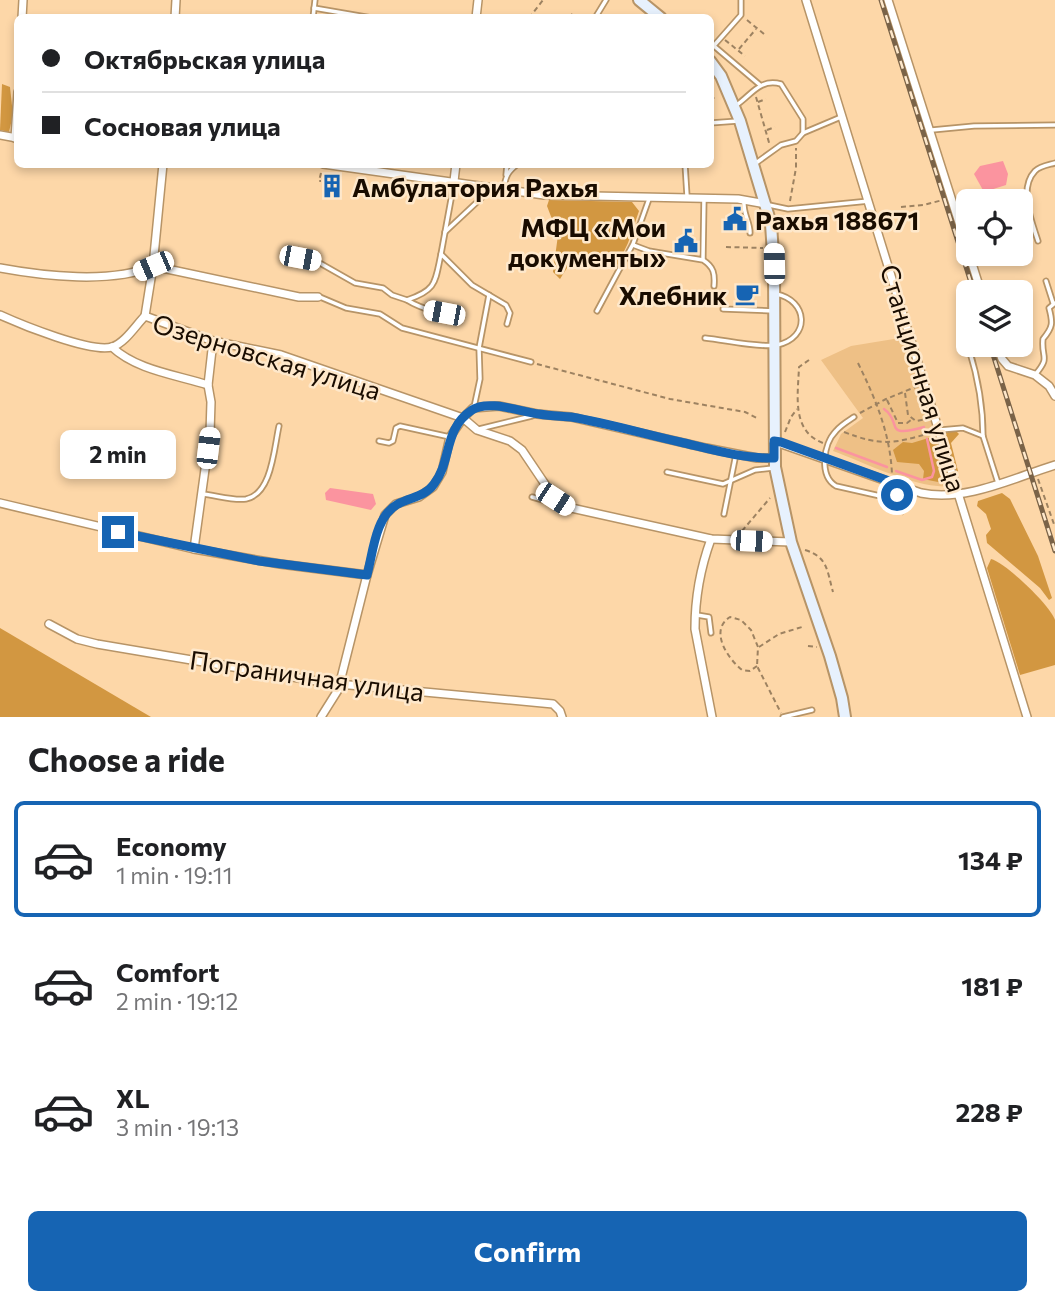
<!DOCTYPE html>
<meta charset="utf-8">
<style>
:root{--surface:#fff;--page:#f2f2f2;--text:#202124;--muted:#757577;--line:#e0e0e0;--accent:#1664b3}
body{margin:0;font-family:Commissioner,sans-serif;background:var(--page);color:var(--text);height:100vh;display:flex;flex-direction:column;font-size:26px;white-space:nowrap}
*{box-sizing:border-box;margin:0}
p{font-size:23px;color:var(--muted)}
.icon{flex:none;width:38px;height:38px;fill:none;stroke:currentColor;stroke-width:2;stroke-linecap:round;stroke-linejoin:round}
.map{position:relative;height:717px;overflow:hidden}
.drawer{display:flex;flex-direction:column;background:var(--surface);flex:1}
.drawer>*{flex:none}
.banner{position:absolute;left:14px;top:14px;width:700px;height:154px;border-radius:10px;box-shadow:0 4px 10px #0003;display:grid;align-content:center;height:154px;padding:0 28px;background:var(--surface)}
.fabs{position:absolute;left:956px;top:189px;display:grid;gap:14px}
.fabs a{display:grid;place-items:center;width:77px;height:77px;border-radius:10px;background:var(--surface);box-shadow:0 4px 10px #0003;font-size:35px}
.end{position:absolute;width:32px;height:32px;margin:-16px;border:9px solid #1664b3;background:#fff;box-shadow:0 0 0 4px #fff}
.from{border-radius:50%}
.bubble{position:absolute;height:49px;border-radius:10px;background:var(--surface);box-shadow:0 4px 10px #0003;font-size:23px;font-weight:700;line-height:49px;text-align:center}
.car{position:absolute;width:21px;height:42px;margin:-21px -10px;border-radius:9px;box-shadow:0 0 5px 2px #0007;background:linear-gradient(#fff 24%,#345 0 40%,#fff 0 76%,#345 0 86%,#fff 0)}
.banner b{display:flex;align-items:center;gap:24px;height:66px;font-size:26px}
.banner b+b{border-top:2px solid var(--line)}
.banner i{width:18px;height:18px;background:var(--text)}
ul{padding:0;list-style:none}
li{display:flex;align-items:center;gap:21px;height:116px;margin:0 14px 10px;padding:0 14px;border:4px solid transparent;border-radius:10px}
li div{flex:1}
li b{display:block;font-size:26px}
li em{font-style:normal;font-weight:700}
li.current{border-color:var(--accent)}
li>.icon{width:63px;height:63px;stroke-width:1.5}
h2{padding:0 28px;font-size:32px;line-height:84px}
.cta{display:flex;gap:14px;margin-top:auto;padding:14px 28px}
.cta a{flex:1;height:80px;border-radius:10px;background:var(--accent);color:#fff;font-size:28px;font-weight:700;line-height:80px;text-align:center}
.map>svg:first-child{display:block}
.green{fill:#eec086}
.forest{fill:#d29741}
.water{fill:#fb949f}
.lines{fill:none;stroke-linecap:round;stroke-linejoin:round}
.stream{stroke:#fb949f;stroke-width:2.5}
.lane-casing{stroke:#b79467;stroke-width:7}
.street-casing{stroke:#b79467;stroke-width:10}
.secondary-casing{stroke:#b79467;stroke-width:14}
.path{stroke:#9d8261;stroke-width:2;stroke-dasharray:5 3.5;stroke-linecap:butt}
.lane{stroke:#fff;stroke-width:3.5}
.street{stroke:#fff;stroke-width:7}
.secondary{stroke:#e7f1fd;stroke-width:10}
.rail-casing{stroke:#7a6348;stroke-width:5}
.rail{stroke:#fee8cb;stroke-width:2.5;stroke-dasharray:8;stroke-linecap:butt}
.route{stroke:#1664b3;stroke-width:9}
.labels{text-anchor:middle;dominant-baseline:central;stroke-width:5;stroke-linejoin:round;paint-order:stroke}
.poi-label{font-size:26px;font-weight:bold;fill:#190c00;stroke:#fee8cb;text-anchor:start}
.street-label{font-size:26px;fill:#190c00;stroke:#fee8cb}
</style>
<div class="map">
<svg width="1055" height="717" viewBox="0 0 1055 717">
<rect width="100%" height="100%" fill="#fdd7a8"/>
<path class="green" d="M906,337L951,484L950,486C919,490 863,462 833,451L841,434L863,418L821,360L851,346Z"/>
<g class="forest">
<polygon points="2,84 10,87 13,115 9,132 0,130"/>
<polygon points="549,200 632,202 639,211 628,243 617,266 572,260 560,279 553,272 558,235 547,206"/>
<polygon points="955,430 959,434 951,443 958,471 948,484 923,479 924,471 919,464 897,462 893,450 903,442 912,443"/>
<polygon points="1002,493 1010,499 1038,556 1052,598 1049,600 1040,588 987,543 986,535 991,529 986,514 977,506 978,501"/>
<path d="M991,559C1006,563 1050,605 1055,620C1055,630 1055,654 1055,665L1020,675L987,568Z"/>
<polygon points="0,628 151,717 0,717"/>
</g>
<g class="water">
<polygon points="1003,161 1008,174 1006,185 984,192 974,174 980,166"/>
<polygon points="330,488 373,494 376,504 371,510 326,500 325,493"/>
</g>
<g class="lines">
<g class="stream">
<path d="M884,409C903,422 882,439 924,427"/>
<polyline points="836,448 887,467"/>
<polyline points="896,471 922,480 932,477 934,471 927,439"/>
</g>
<g class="lane-casing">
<g id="lane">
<polyline points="314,8 372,18"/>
<polyline points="313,18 315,0"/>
<polyline points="595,18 606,0"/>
<polyline points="714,46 760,85"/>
<polyline points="710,50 741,15 741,0"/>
<path d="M735,106C751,96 759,78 781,84L803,119V133L796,141L781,145L756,163"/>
<polyline points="710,123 738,121"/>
<polyline points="932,130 974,126 1055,125"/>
<polyline points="803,133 841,117"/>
<polyline points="685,164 687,196"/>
<polyline points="506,175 507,164"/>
<polyline points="454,183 441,254 472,285 506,305 510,313 507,324"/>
<path d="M504,189C505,177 508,171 518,164"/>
<path d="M744,202C743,214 750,221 750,233"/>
<polyline points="769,205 788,209 869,201"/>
<polyline points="445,232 491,189"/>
<path d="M1038,241C1032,222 1018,189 1035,171C1040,166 1048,165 1055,163"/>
<path d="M633,245L649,251L703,260C714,267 715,274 714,286"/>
<path d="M300,258L318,262L355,283L383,288L392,295L407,300C437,290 435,282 441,254"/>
<polyline points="703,259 704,198"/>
<polyline points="1046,281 1053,303"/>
<polyline points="320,297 346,308 380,314 402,328 531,362"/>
<path d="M407,300C424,311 442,312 460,321"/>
<polyline points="723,309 774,311"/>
<polyline points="597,311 633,244 649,199"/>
<path d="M705,338C725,340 758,348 777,345C811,338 808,300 776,294"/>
<path d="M969,349C978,378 983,405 983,436"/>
<path d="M1035,375C1051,356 1041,359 1043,339C1053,327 1053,323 1049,308L1055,303"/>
<polyline points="474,407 480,379 479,348 489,295"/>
<path d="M854,417C848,421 841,425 836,431C823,444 819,476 836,486L889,498L896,495L899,487"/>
<polyline points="479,429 532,416"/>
<polyline points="940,430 963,428 983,436 998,483"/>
<polyline points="379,441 389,443 393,441 396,428 400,426 450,437"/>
<polyline points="667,472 723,484 755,470 773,468"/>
<path d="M202,494C215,495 233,501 246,499C272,494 274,448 279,426"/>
<polyline points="532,497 543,500 554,499"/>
<polyline points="724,514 736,454"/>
<polyline points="697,615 709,617 711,633"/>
<polyline points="783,717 812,710"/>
</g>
</g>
<g class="street-casing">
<g id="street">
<polyline points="806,0 1027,717"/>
<polyline points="888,0 968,251"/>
<polyline points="22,18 23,0"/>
<polyline points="175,18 176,0"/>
<polyline points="476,18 478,0"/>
<polyline points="0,135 17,138"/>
<polyline points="15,138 18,92"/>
<polyline points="323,164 544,195 738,199 766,204"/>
<polyline points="454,181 456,164"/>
<polyline points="969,254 981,292"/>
<path d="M0,268C43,276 112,284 153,266L299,297H318"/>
<path d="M0,315C22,325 91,353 112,347C125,343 136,325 145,316L213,341L281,355L463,418L477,430L510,441L522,450L555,499L567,507L711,539L791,542"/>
<polyline points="145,316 153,266 163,164"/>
<polyline points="997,345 1002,359 1008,366 1035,375 1049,386 1055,396"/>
<path d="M112,347C136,370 177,375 208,385"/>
<path d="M773,441L921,493C966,502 1013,478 1055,465"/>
<polyline points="0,503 194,549 280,564 367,575"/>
<path d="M711,539C700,569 695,597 695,629L712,717"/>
<polyline points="194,549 210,433 211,402 208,385 213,341"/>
<polyline points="49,624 77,639 97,644 328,683 553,704 560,711 562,717"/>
<polyline points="321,717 338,690 367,575 385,515 396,504 419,497 433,487 442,472 450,437 463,418 473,408 499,406 537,414 571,417 706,448 757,458 774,458"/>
</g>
</g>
<g class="secondary-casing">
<g id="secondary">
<polyline points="639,0 661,18"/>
<polyline points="710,61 721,76 740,121 771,224 774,269 775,467 791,542 830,656 842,698 845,717"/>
</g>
</g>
<g class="path">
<polyline points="571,14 576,18"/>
<polyline points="529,18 543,0"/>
<polyline points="747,20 764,34"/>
<polyline points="725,40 745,56"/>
<polyline points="739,49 756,29"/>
<polyline points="756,97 770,146"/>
<polyline points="710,100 715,97"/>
<polyline points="758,102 766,99"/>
<polyline points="767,130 775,127"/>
<polyline points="321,173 319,181 321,181"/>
<polyline points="790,201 796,168 796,148"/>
<polyline points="901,207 923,205 943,200"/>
<polyline points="726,247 763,248"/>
<path d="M809,360L799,367C798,395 791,431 823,443"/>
<path d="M858,363C876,400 890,433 892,474"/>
<polyline points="537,364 670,399 745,412 759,419"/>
<polyline points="905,393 908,415 916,421 926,419"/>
<polyline points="887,400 898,423 907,423 911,420"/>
<polyline points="860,413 886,399 918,386"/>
<polyline points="785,432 791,417 797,409"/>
<path d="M844,432C881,446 893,444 930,433"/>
<polyline points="1038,479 1055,527"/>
<polyline points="899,500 897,507 903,515"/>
<polyline points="742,531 770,498"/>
<path d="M805,550C828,557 827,571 833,592"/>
<polyline points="808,646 817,647"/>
<polyline points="759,647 779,634 802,627"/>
<path d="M757,666L750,671L742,670C727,658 709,630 730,617L741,620L751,630L758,647L757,666L781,713"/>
</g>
<use href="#lane" class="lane"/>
<use href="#street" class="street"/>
<use href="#secondary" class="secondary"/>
<g class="rail-casing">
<g id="rail">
<polyline points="881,0 974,292"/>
<polyline points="990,345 1055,551"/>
</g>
</g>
<use href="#rail" class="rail"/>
</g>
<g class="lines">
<path class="route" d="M118,532L259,561L367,575C373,553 375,516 398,504C410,497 425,497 434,484C452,461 443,429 472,410C488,399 521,412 539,414C550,416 560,416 571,417C607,423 644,434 680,442C710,449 743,459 774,458V441L781,442L900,485L897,495"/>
</g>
<defs>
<g id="building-bare" transform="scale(1.89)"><path d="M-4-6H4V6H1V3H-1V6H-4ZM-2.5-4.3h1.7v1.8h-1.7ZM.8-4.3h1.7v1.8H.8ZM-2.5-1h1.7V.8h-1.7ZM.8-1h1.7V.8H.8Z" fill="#1664b3" stroke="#fee8cb" stroke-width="2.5" paint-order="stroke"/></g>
<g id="civic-bare" transform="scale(1.89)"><path d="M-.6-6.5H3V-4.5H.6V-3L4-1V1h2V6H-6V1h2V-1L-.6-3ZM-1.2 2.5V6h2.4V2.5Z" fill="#1664b3" stroke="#fee8cb" stroke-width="2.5" paint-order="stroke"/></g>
<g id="cafe-bare" transform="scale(1.89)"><path d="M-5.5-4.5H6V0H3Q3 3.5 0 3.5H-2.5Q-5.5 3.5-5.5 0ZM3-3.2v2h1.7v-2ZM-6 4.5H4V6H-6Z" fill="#1664b3" stroke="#fee8cb" stroke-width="2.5" paint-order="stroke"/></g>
</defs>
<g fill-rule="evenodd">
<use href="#building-bare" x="332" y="186"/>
<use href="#civic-bare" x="735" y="219"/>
<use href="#civic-bare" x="686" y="241"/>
<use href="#cafe-bare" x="747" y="294"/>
</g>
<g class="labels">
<g class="poi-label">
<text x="352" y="186">Амбулатория Рахья</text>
<text x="755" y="219">Рахья 188671</text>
<text x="666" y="226" text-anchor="end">МФЦ «Мои<tspan x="666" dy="30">документы»</tspan></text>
<text x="727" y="294" text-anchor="end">Хлебник</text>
</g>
<g class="street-label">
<text transform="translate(267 356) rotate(17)">Озерновская улица</text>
<text transform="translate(924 378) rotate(73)">Станционная улица</text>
<text transform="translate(307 675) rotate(8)">Пограничная улица</text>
</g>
</g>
</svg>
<div class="fabs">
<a><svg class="icon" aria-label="locate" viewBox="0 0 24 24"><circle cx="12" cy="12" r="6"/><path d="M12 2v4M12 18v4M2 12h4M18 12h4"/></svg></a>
<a><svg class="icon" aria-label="layers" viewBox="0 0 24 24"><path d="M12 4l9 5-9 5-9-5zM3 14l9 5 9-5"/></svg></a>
</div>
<i class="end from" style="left:897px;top:495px"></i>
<i class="end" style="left:118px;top:532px"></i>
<div class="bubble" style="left:60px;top:430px;width:116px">2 min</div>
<i class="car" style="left:300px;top:258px;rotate:101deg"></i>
<i class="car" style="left:774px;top:264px;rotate:359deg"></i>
<i class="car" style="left:153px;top:266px;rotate:247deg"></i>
<i class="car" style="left:444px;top:313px;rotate:281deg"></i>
<i class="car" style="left:208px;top:448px;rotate:7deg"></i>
<i class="car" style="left:555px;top:499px;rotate:123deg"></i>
<i class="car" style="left:751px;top:541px;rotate:92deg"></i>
<div class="banner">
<b><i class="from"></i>Октябрьская улица</b>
<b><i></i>Сосновая улица</b>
</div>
</div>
<section class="drawer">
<h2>Choose a ride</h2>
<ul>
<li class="current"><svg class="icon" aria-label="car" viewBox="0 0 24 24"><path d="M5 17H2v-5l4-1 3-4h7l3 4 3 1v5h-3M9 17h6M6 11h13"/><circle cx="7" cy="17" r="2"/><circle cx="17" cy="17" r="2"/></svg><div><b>Economy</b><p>1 min · 19:11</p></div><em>134 ₽</em></li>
<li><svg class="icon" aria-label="car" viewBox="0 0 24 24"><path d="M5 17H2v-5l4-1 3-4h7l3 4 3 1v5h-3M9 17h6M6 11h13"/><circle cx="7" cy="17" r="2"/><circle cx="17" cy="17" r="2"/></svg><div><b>Comfort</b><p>2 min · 19:12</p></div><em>181 ₽</em></li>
<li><svg class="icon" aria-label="car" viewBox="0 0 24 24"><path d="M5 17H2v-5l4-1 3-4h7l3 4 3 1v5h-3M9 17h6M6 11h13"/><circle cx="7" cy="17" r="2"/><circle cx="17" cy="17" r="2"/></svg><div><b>XL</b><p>3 min · 19:13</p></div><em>228 ₽</em></li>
</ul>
<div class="cta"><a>Confirm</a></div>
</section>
